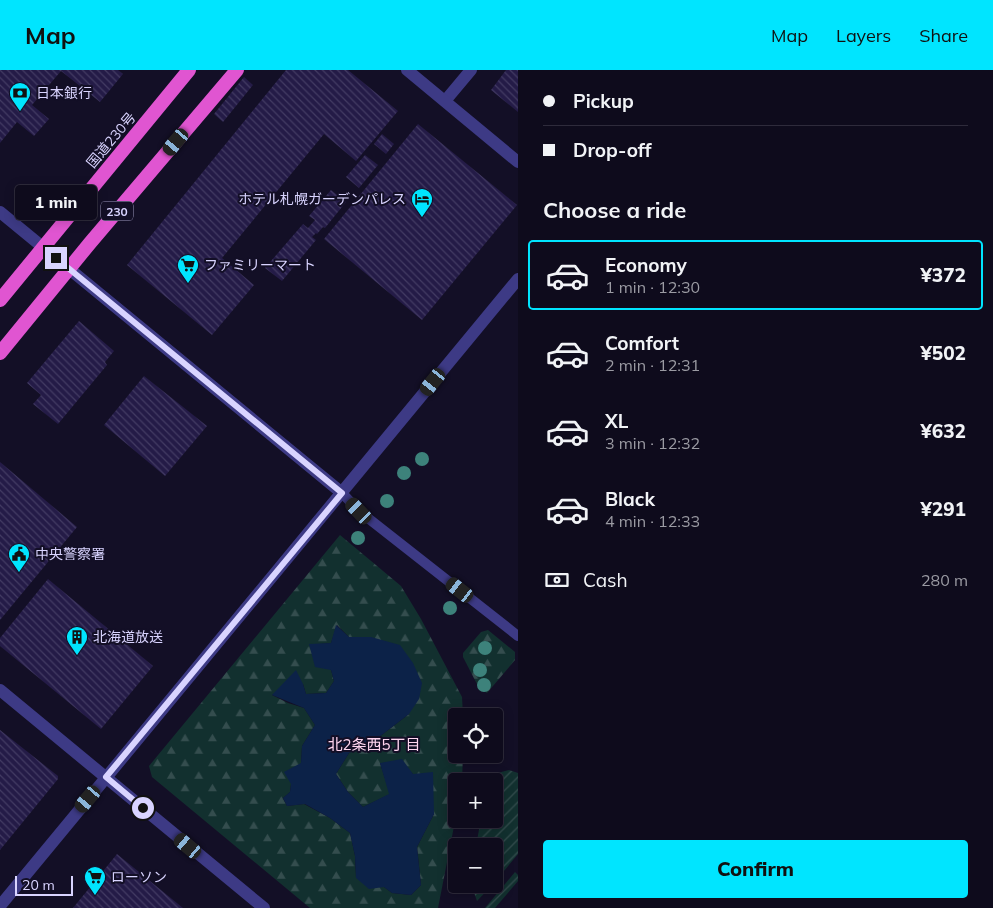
<!DOCTYPE html>
<meta charset="utf-8">
<style>
:root{--surface:#0e0b1c;--page:#171425;--text:#f1f3f6;--muted:#9b9ba3;--line:#2e2b3b;--accent:#00e5ff}
body{margin:0;font-family:Mulish,"Noto Sans JP",sans-serif;background:var(--page);color:var(--text);height:100vh;display:flex;flex-direction:column;font-size:19px;white-space:nowrap}
*{box-sizing:border-box;margin:0}
p{font-size:16px;color:var(--muted)}
.icon{flex:none;width:28px;height:28px;fill:none;stroke:currentColor;stroke-width:2;stroke-linecap:round;stroke-linejoin:round}
.map{position:relative;flex:1;overflow:hidden}
.drawer{display:flex;flex-direction:column;background:var(--surface);width:475px}
.drawer>*{flex:none}
.banner{display:grid;align-content:center;height:110px;padding:0 25px;background:var(--surface)}
.controls{position:absolute;left:448px;top:638px;display:grid;gap:10px}
.controls a{display:grid;place-items:center;width:55px;height:55px;border-radius:5px;background:var(--surface);box-shadow:0 2px 12px #0003,0 0 0 1px var(--line);font-size:25px}
.scale{position:absolute;left:15px;bottom:12px;width:58px;box-sizing:border-box;padding-left:5px;border:2px solid #d9d4ff;border-top:0;font-size:14px;line-height:18px;white-space:nowrap;color:#d9d4ff;-webkit-text-stroke:4px #130f26;paint-order:stroke}
.end{position:absolute;width:22px;height:22px;margin:-11px;border:6px solid #d9d4ff;background:#111;box-shadow:0 0 0 2px #111}
.from{border-radius:50%}
.bubble{position:absolute;height:35px;border-radius:5px;background:var(--surface);box-shadow:0 2px 12px #0003,0 0 0 1px var(--line);font-size:16px;font-weight:800;line-height:35px;text-align:center}
.car{position:absolute;width:15px;height:30px;margin:-15px -8px;border-radius:6px;box-shadow:0 0 4px 1px #0007;background:linear-gradient(#222 24%,#8ab4d8 0 40%,#222 0 76%,#8ab4d8 0 86%,#222 0)}
.banner b{display:flex;align-items:center;gap:18px;height:48px;font-size:19px}
.banner b+b{border-top:1px solid var(--line)}
.banner i{width:12px;height:12px;background:var(--text)}
ul{padding:0;list-style:none}
li{display:flex;align-items:center;gap:15px;height:70px;margin:0 10px 8px;padding:0 15px;border:2px solid transparent;border-radius:5px}
li div{flex:1}
li b{display:block;font-size:19px}
li em{font-style:normal;font-weight:800}
li.current{border-color:var(--accent)}
li>.icon{width:45px;height:45px;stroke-width:1.5}
h2{padding:0 25px;font-size:22px;line-height:60px}
.pay{display:flex;align-items:center;gap:12px;height:55px;padding:0 25px;font-size:19px}
.pay p{margin-inline-start:auto}
.cta{display:flex;gap:10px;margin-top:auto;padding:10px 25px}
.cta a{flex:1;height:58px;border-radius:5px;background:var(--accent);color:#111;font-size:20px;font-weight:800;line-height:58px;text-align:center}
header{display:flex;align-items:center;gap:30px;box-sizing:border-box;height:70px;padding:0 25px;background:var(--accent);color:#111}
header strong{font-size:24px}
nav{display:flex;gap:28px;margin-inline-start:auto;font-size:18px}
main{display:flex;flex:1;min-height:0}
.map>svg:first-child{display:block}
.forest{fill:url(#forest-firs);fill-rule:evenodd}
.garden{fill:url(#garden-furrows)}
.water{fill:#0c2248}
.building{fill:url(#building-back-hatch)}
.lines{fill:none;stroke-linecap:round;stroke-linejoin:round}
.service{stroke:#3d3a85;stroke-width:10}
.minor{stroke:#3d3a85;stroke-width:12}
.tertiary{stroke:#3d3a85;stroke-width:12}
.trunk{stroke:#e055d1;stroke-width:14}
.tree{fill:#3d827b}
.route{stroke:#d9d4ff;stroke-width:6}
.labels{text-anchor:middle;dominant-baseline:central;stroke-width:4;stroke-linejoin:round;paint-order:stroke}
.shield{fill:#130f26;stroke:#9e99be;stroke-width:1}
.shield-label{font-size:12px;font-weight:bold;fill:#d9d4ff}
.poi-label{font-size:14px;fill:#d9d4ff;stroke:#130f26;text-anchor:start}
.street-label{font-size:14px;fill:#d9d4ff;stroke:#130f26}
.neighbourhood-label{font-size:15px;fill:#ffd6f0;stroke:#130f26}
</style>
<header>
<strong>Map</strong>
<nav><a>Map</a><a>Layers</a><a>Share</a></nav>
</header>
<main>
<div class="map">
<svg width="518" height="838" viewBox="0 0 518 838">
<defs>
<pattern id="forest-firs" width="22" height="20" patternUnits="userSpaceOnUse" patternTransform="scale(1.25)"><rect width="22" height="20" fill="#12302f"/><path d="M5 1l3.5 6h-7zM16 11l3.5 6h-7z" fill="#344d4e"/></pattern>
<pattern id="garden-furrows" width="10" height="10" patternUnits="userSpaceOnUse" patternTransform="scale(1.25)"><rect width="10" height="10" fill="#12302f"/><path d="M-1 1l2-2M0 10L10 0M9 11l2-2" fill="none" stroke="#344d4e"/></pattern>
<pattern id="building-back-hatch" width="6" height="6" patternUnits="userSpaceOnUse" patternTransform="scale(1.25)"><rect width="6" height="6" fill="#241b47"/><path d="M-1 5l2 2M0 0l6 6M5-1l2 2" fill="none" stroke="#433b63"/></pattern>
</defs>
<rect width="100%" height="100%" fill="#130f26"/>
<g class="forest">
<path d="M340,465L401,516L421,549L462,627L463,646H456V684H463L462,711H456V746L438,838H310L152,707L149,696ZM337,555L349,567H371L409,644L370,674L349,683L336,704L348,722L363,737L390,724L380,693L410,701L413,704L434,744L417,777L421,815L411,825L392,823L384,817L356,807L355,786L350,763L330,748L304,734L287,736L283,728L290,722L291,714L301,693L302,676L315,655L304,638L288,633L272,625L303,614L306,624L326,623L334,611L331,600L320,574L331,573Z"/>
<polygon points="488,560 515,582 515,590 487,623 479,618 463,587 463,583 481,562"/>
</g>
<g class="garden">
<path d="M509,700L518,703V784L494,813V776H476L481,749H494V711H490C494,703 501,702 509,700Z"/>
<polygon points="515,802 518,805 518,811 495,838 485,838"/>
<polygon points="471,814 493,814 477,831"/>
</g>
<polygon class="water" points="336,555 349,567 371,567 400,575 413,593 422,613 419,629 409,644 370,674 349,683 336,704 348,722 363,737 389,724 380,693 402,689 413,704 433,702 434,744 417,777 421,815 411,825 392,823 384,817 369,819 356,808 355,786 350,763 330,748 305,734 287,736 283,728 290,722 291,714 284,702 301,693 302,676 315,655 304,638 272,625 296,600 303,614 306,624 326,623 334,611 331,600 315,597 309,574 331,573"/>
<g class="building">
<polygon points="0,0 118,0 123,4 100,32 61,1 32,35 49,49 34,66 17,52 0,73"/>
<polygon points="286,0 348,0 398,41 356,91 324,64 222,188 254,215 212,265 127,195"/>
<polygon points="506,0 518,0 518,42 491,20"/>
<polygon points="244,7 253,15 223,52 214,44"/>
<polygon points="418,54 517,135 422,250 324,169"/>
<polygon points="382,64 394,74 386,84 374,74"/>
<polygon points="365,85 378,95 359,118 346,107"/>
<polygon points="331,120 346,132 325,158 323,157 317,164 316,163 312,167 316,170 282,211 265,198 303,154 308,158 315,150 309,146"/>
<polygon points="79,251 114,281 105,292 107,295 58,354 33,334 41,325 27,313"/>
<polygon points="144,306 207,356 165,406 104,355"/>
<polygon points="0,392 77,457 0,550"/>
<polygon points="48,509 153,596 101,659 0,576 0,568"/>
<polygon points="0,660 58,706 58,709 0,780"/>
<polygon points="117,784 183,838 73,838"/>
</g>
<g class="lines">
<polyline class="service" points="342,423 359,441 518,566"/>
<polyline class="minor" points="445,31 471,0"/>
<g class="tertiary">
<polyline points="407,0 518,92"/>
<polyline points="0,142 342,423"/>
<polyline points="0,620 264,838"/>
<polyline points="0,836 518,209"/>
</g>
<g class="trunk">
<polyline points="0,230 189,0"/>
<polyline points="0,283 90,173 237,0"/>
</g>
</g>
<g class="tree">
<circle cx="422" cy="389" r="7"/>
<circle cx="404" cy="403" r="7"/>
<circle cx="387" cy="431" r="7"/>
<circle cx="358" cy="468" r="7"/>
<circle cx="450" cy="538" r="7"/>
<circle cx="485" cy="578" r="7"/>
<circle cx="480" cy="600" r="7"/>
<circle cx="484" cy="615" r="7"/>
</g>
<g class="lines">
<polyline class="route" points="56,188 342,423 106,707 143,738"/>
</g>
<defs>
<g id="bank-pin" transform="scale(1.125)"><path d="M0 17L-7.5 6A9.5 9.5 0 1 1 7.5 6Z" fill="#00e5ff" stroke="#130f26"/><path d="M-6-4H6V4H-6ZM0-2.3a2.3 2.3 0 1 0 0 4.6a2.3 2.3 0 1 0 0-4.6Z" fill="#111"/></g>
<g id="hotel-pin" transform="scale(1.125)"><path d="M0 17L-7.5 6A9.5 9.5 0 1 1 7.5 6Z" fill="#00e5ff" stroke="#130f26"/><path d="M-6-4.5h1.5V1H6V5H4.5V3h-9V5H-6ZM-4 0a1.8 1.8 0 1 1 3.6 0ZM.5 0V-2.5h3Q6-2.5 6 0Z" fill="#111"/></g>
<g id="supermarket-pin" transform="scale(1.125)"><path d="M0 17L-7.5 6A9.5 9.5 0 1 1 7.5 6Z" fill="#00e5ff" stroke="#130f26"/><path d="M-6-5.5h2.5l.6 2H6L4.5 2H-2.5L-4.4-4H-6ZM-1.5 3.2a1.3 1.3 0 1 0 .1 0ZM3 3.2a1.3 1.3 0 1 0 .1 0Z" fill="#111"/></g>
<g id="civic-pin" transform="scale(1.125)"><path d="M0 17L-7.5 6A9.5 9.5 0 1 1 7.5 6Z" fill="#00e5ff" stroke="#130f26"/><path d="M-.6-6.5H3V-4.5H.6V-3L4-1V1h2V6H-6V1h2V-1L-.6-3ZM-1.2 2.5V6h2.4V2.5Z" fill="#111"/></g>
<g id="building-pin" transform="scale(1.125)"><path d="M0 17L-7.5 6A9.5 9.5 0 1 1 7.5 6Z" fill="#00e5ff" stroke="#130f26"/><path d="M-4-6H4V6H1V3H-1V6H-4ZM-2.5-4.3h1.7v1.8h-1.7ZM.8-4.3h1.7v1.8H.8ZM-2.5-1h1.7V.8h-1.7ZM.8-1h1.7V.8H.8Z" fill="#111"/></g>
</defs>
<g fill-rule="evenodd">
<use href="#bank-pin" x="20" y="23"/>
<use href="#hotel-pin" x="422" y="129"/>
<use href="#supermarket-pin" x="188" y="195"/>
<use href="#civic-pin" x="19" y="484"/>
<use href="#building-pin" x="77" y="567"/>
<use href="#supermarket-pin" x="95" y="807"/>
</g>
<g class="labels">
<rect class="shield" x="101" y="131.5" width="32" height="19" rx="4"/>
<g class="shield-label">
<text x="117" y="141">230</text>
</g>
<g class="poi-label">
<text x="36" y="23">日本銀行</text>
<text x="406" y="129" text-anchor="end">ホテル札幌ガーデンパレス</text>
<text x="204" y="195">ファミリーマート</text>
<text x="35" y="484">中央警察署</text>
<text x="93" y="567">北海道放送</text>
<text x="111" y="807">ローソン</text>
</g>
<g class="street-label">
<text transform="translate(111 70) rotate(-50)">国道230号</text>
</g>
<g class="neighbourhood-label">
<text x="374" y="674">北2条西5丁目</text>
</g>
</g>
</svg>
<div class="controls">
<a><svg class="icon" aria-label="locate" viewBox="0 0 24 24"><circle cx="12" cy="12" r="6"/><path d="M12 2v4M12 18v4M2 12h4M18 12h4"/></svg></a>
<a>+</a>
<a>−</a>
</div>
<div class="scale">20 m</div>
<i class="end from" style="left:143px;top:738px"></i>
<i class="end" style="left:56px;top:188px"></i>
<div class="bubble" style="left:15px;top:115px;width:82px">1 min</div>
<i class="car" style="left:176px;top:72px;rotate:220deg"></i>
<i class="car" style="left:433px;top:312px;rotate:219deg"></i>
<i class="car" style="left:359px;top:441px;rotate:316deg"></i>
<i class="car" style="left:460px;top:520px;rotate:308deg"></i>
<i class="car" style="left:88px;top:729px;rotate:220deg"></i>
<i class="car" style="left:188px;top:776px;rotate:310deg"></i>
</div>
<section class="drawer">
<div class="banner">
<b><i class="from"></i>Pickup</b>
<b><i></i>Drop-off</b>
</div>
<h2>Choose a ride</h2>
<ul>
<li class="current"><svg class="icon" aria-label="car" viewBox="0 0 24 24"><path d="M5 17H2v-5l4-1 3-4h7l3 4 3 1v5h-3M9 17h6M6 11h13"/><circle cx="7" cy="17" r="2"/><circle cx="17" cy="17" r="2"/></svg><div><b>Economy</b><p>1 min · 12:30</p></div><em>¥372</em></li>
<li><svg class="icon" aria-label="car" viewBox="0 0 24 24"><path d="M5 17H2v-5l4-1 3-4h7l3 4 3 1v5h-3M9 17h6M6 11h13"/><circle cx="7" cy="17" r="2"/><circle cx="17" cy="17" r="2"/></svg><div><b>Comfort</b><p>2 min · 12:31</p></div><em>¥502</em></li>
<li><svg class="icon" aria-label="car" viewBox="0 0 24 24"><path d="M5 17H2v-5l4-1 3-4h7l3 4 3 1v5h-3M9 17h6M6 11h13"/><circle cx="7" cy="17" r="2"/><circle cx="17" cy="17" r="2"/></svg><div><b>XL</b><p>3 min · 12:32</p></div><em>¥632</em></li>
<li><svg class="icon" aria-label="car" viewBox="0 0 24 24"><path d="M5 17H2v-5l4-1 3-4h7l3 4 3 1v5h-3M9 17h6M6 11h13"/><circle cx="7" cy="17" r="2"/><circle cx="17" cy="17" r="2"/></svg><div><b>Black</b><p>4 min · 12:33</p></div><em>¥291</em></li>
</ul>
<div class="pay"><svg class="icon" aria-label="cash" viewBox="0 0 24 24"><path d="M3 7h18v10H3z"/><circle cx="12" cy="12" r="2"/></svg>Cash<p>280 m</p></div>
<div class="cta"><a>Confirm</a></div>
</section>
</main>
